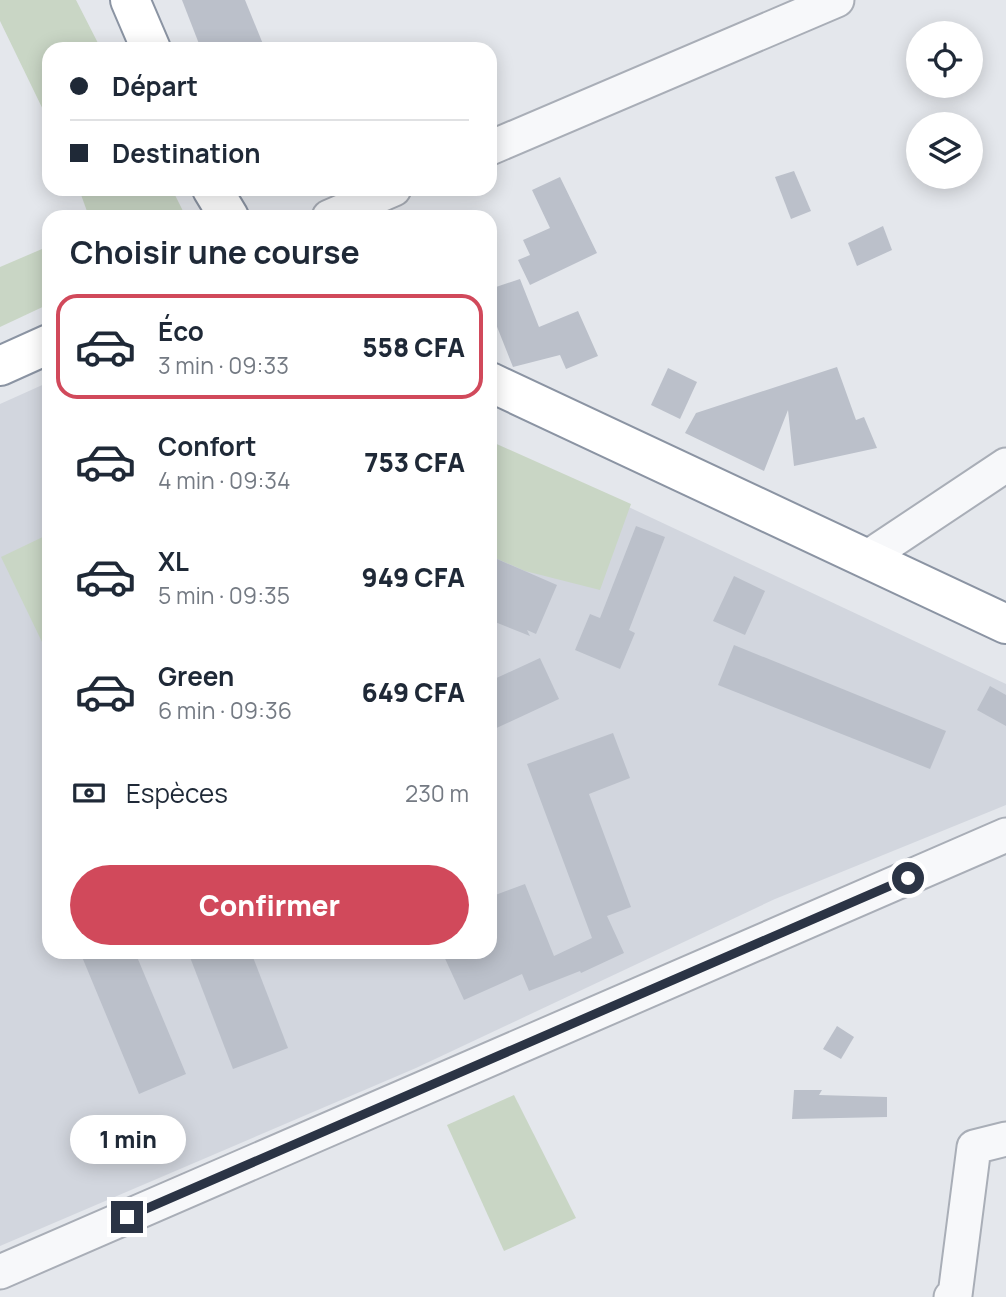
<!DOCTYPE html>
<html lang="fr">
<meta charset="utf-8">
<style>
:root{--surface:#fff;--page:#f2f2f3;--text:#1f2937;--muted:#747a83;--line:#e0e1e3;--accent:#d1495b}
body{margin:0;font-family:Manrope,sans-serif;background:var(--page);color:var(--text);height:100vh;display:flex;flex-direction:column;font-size:26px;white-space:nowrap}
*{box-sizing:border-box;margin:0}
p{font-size:23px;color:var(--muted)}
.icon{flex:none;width:38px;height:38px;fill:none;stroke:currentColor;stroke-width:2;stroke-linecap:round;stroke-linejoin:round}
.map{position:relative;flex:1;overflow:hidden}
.sheet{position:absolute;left:42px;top:210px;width:455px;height:749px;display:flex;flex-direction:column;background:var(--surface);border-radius:21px;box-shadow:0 4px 18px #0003}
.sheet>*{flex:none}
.top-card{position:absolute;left:42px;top:42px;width:455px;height:154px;border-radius:21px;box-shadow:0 4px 18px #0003;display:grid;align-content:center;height:154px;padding:0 28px;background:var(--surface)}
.buttons{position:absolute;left:906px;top:21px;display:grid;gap:14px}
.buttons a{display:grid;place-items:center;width:77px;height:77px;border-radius:50%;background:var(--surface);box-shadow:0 4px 18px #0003;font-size:35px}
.end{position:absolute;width:32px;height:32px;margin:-16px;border:9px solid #2b3445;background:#fff;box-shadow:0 0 0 4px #fff}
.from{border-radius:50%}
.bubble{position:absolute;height:49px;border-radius:24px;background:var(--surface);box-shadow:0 4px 18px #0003;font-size:23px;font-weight:800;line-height:49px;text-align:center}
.top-card b{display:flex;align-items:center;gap:24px;height:66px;font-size:26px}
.top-card b+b{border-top:2px solid var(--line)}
.top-card i{width:18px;height:18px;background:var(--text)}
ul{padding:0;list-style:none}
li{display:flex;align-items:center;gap:21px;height:105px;margin:0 14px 10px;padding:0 14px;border:4px solid transparent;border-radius:21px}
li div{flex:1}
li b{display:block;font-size:26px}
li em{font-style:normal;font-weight:800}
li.current{border-color:var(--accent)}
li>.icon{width:63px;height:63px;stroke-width:1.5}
h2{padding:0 28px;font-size:32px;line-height:84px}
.pay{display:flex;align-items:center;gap:18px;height:77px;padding:0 28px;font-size:26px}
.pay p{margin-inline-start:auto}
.action{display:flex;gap:14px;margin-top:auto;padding:14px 28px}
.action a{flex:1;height:80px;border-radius:42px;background:var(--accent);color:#fff;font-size:28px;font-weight:800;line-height:80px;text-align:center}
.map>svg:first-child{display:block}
.built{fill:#d2d6de}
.green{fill:#c9d6c5}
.building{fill:#bbc0ca}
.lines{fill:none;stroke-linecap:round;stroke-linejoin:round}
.minor-casing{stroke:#a9aeb7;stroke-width:37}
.highway-casing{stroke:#8b94a3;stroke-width:42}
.minor{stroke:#f7f8fa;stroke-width:33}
.highway{stroke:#fff;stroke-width:38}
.route{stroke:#2b3445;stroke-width:9}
</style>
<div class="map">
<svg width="1006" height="1297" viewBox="0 0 1006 1297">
<rect width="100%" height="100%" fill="#e4e7ec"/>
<polygon class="built" points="49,382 49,952 490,952 490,442 1006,684 1006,805 775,899 416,1068 0,1246 0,404"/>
<g class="green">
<polygon points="0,0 76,0 101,49 49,49 49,122 0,21"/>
<polygon points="79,189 172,189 186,217 89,217"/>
<polygon points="49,246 49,304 0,327 0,267"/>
<polygon points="490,441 631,504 600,590 525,571 493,557 490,563"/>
<polygon points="49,534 49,641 43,644 1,557"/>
<polygon points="514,1095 576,1218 504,1251 447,1125"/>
</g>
<g class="building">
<polygon points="182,0 245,0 265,49 201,49"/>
<polygon points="794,171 811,211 791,219 775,177"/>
<polygon points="560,177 597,253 530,285 518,260 530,255 523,240 550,228 532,190"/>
<polygon points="883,226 892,250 857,266 848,243"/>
<polygon points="520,279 539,327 578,311 598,356 566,369 560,355 513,367 490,309 490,289"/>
<polygon points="837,367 856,420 864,417 877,448 794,466 788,410 764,471 685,433 696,413"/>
<polygon points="668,368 697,382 680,419 651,405"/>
<polygon points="636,526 665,537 629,630 635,633 620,669 575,650 590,614 600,618"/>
<polygon points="490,556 557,585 536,634 527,630 530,636 490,620 497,603 490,599"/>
<polygon points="734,576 765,591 745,635 713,621"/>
<polygon points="734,645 946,731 930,769 718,685"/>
<polygon points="540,658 559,699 490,731 490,681"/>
<polygon points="990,686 1006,695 1006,726 977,710"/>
<polygon points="613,733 630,778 589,794 631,907 607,916 624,953 581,973 580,971 529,991 522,974 464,1000 442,952 490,952 490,897 525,884 554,956 592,938 527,764"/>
<polygon points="80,952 135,952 186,1074 139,1094"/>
<polygon points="188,952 251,952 288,1048 233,1069"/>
<polygon points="837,1026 854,1037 841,1059 823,1049"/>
<polygon points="794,1090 822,1090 819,1095 887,1097 887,1117 792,1119"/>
</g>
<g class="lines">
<g class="minor-casing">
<g id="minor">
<polyline points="490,148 837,0"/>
<polyline points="329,217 394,189"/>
<polyline points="868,557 1006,465"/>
<polyline points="0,1272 1006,835"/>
<polyline points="951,1297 955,1295 974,1147 1006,1139"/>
</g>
</g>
<g class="highway-casing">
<g id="highway">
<polyline points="130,0 151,49"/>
<polyline points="212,189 229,217"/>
<polyline points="0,366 49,344"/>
<polyline points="490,382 1006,624"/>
</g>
</g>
<use href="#minor" class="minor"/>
<use href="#highway" class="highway"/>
</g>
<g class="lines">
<polyline class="route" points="127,1217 908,878"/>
</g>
</svg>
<div class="buttons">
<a><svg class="icon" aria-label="locate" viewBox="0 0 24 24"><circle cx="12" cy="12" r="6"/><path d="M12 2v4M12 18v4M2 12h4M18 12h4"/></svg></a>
<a><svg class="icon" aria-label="layers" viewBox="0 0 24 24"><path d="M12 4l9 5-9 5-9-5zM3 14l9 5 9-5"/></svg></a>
</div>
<i class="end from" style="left:908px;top:878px"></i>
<i class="end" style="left:127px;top:1217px"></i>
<div class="bubble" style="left:70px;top:1115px;width:116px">1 min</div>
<div class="top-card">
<b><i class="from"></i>Départ</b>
<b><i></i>Destination</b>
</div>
<section class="sheet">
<h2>Choisir une course</h2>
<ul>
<li class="current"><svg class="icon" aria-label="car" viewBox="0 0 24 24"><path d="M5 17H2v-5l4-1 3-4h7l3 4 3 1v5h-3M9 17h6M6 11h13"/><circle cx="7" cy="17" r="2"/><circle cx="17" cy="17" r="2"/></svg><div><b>Éco</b><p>3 min · 09:33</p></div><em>558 CFA</em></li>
<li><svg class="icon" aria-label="car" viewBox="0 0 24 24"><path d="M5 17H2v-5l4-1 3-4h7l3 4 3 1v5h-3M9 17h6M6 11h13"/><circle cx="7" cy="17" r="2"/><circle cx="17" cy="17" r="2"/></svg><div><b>Confort</b><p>4 min · 09:34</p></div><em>753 CFA</em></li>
<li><svg class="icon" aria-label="car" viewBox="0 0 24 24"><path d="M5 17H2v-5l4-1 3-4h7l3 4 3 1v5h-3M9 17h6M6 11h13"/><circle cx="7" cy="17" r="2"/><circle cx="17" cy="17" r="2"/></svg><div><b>XL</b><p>5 min · 09:35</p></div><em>949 CFA</em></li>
<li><svg class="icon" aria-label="car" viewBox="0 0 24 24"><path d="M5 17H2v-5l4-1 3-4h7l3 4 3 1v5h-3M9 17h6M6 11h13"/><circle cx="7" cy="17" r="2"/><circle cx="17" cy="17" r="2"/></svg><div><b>Green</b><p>6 min · 09:36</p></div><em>649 CFA</em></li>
</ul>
<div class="pay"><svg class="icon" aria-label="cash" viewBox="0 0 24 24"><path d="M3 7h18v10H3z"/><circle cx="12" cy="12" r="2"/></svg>Espèces<p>230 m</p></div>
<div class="action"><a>Confirmer</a></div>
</section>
</div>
